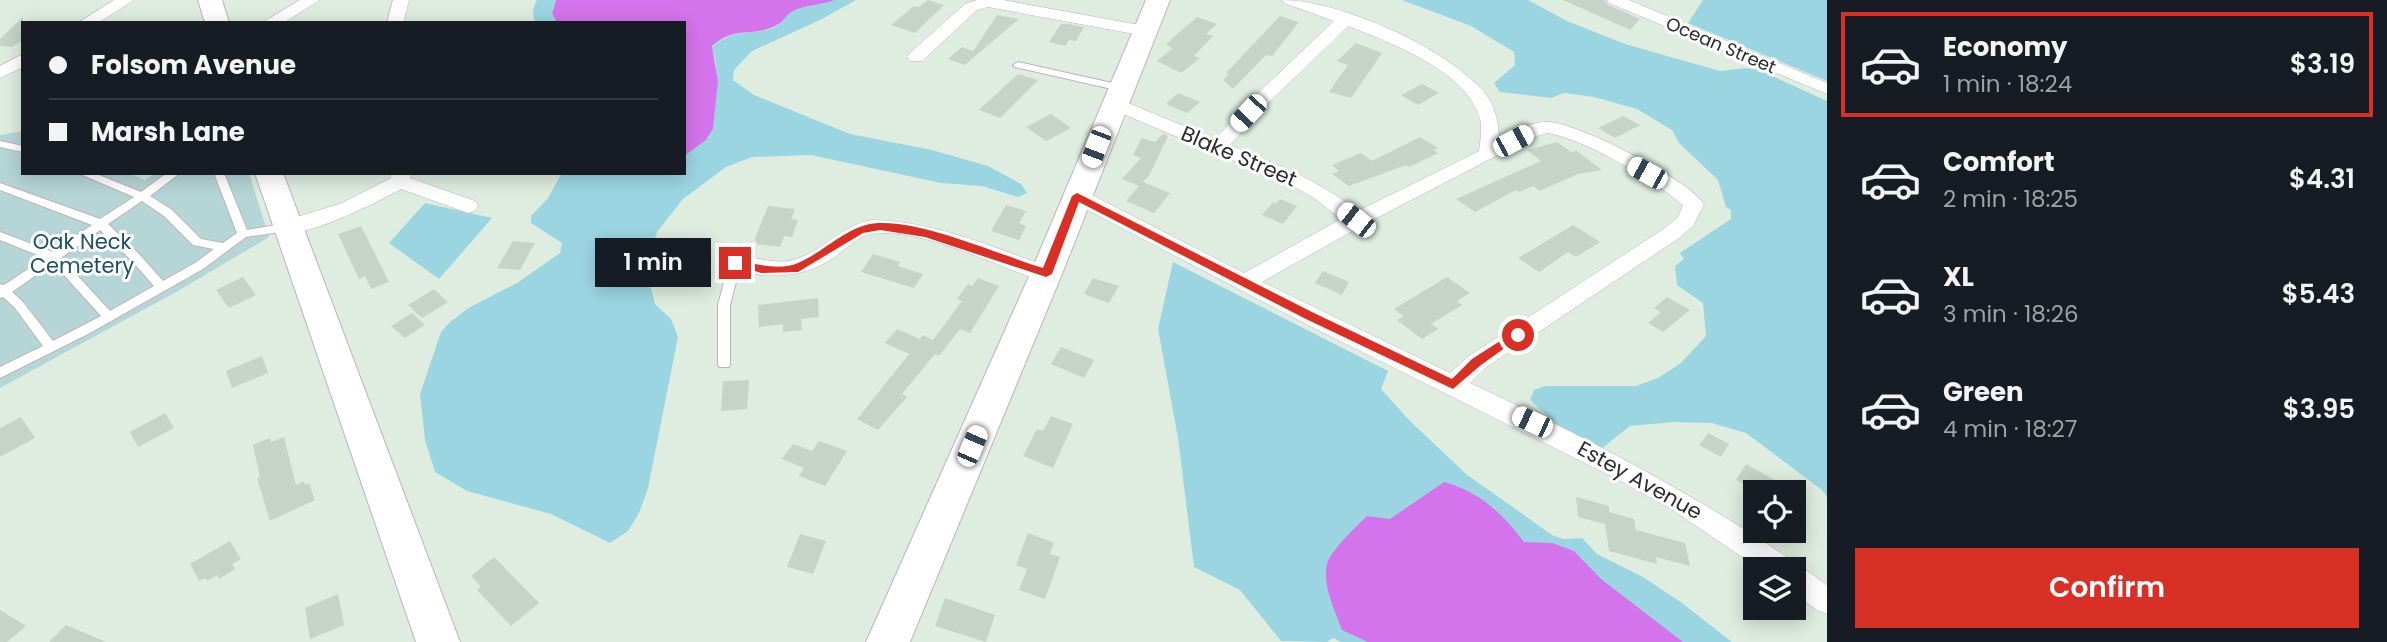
<!DOCTYPE html>
<meta charset="utf-8">
<style>
:root{--surface:#171b24;--page:#20242c;--text:#f1f3f6;--muted:#9ea1a6;--line:#363941;--accent:#d93025}
body{margin:0;font-family:Poppins,sans-serif;background:var(--page);color:var(--text);height:100vh;display:flex;flex-direction:column;font-size:26px;white-space:nowrap}
*{box-sizing:border-box;margin:0}
p{font-size:23px;color:var(--muted)}
.icon{flex:none;width:38px;height:38px;fill:none;stroke:currentColor;stroke-width:2;stroke-linecap:round;stroke-linejoin:round}
.map{position:relative;flex:1;overflow:hidden}
.sheet{display:flex;flex-direction:column;background:var(--surface);width:560px}
.sheet>*{flex:none}
.hud{position:absolute;left:21px;top:21px;width:665px;height:154px;border-radius:0px;box-shadow:0 4px 18px #0003;display:grid;align-content:center;height:154px;padding:0 28px;background:var(--surface)}
.tools{position:absolute;left:1743px;top:480px;display:grid;gap:14px}
.tools a{display:grid;place-items:center;width:63px;height:63px;border-radius:0px;background:var(--surface);box-shadow:0 4px 18px #0003;font-size:35px}
.end{position:absolute;width:32px;height:32px;margin:-16px;border:9px solid #d93025;background:#fff;box-shadow:0 0 0 4px #fff}
.from{border-radius:50%}
.bubble{position:absolute;height:49px;border-radius:0px;background:var(--surface);box-shadow:0 4px 18px #0003;font-size:23px;font-weight:600;line-height:49px;text-align:center}
.car{position:absolute;width:21px;height:42px;margin:-21px -10px;border-radius:9px;box-shadow:0 0 5px 2px #0007;background:linear-gradient(#fff 24%,#345 0 40%,#fff 0 76%,#345 0 86%,#fff 0)}
.hud b{display:flex;align-items:center;gap:24px;height:66px;font-size:26px}
.hud b+b{border-top:2px solid var(--line)}
.hud i{width:18px;height:18px;background:var(--text)}
ul{padding:12px 0 0;list-style:none}
li{display:flex;align-items:center;gap:21px;height:105px;margin:0 14px 10px;padding:0 14px;border:4px solid transparent;border-radius:0px}
li div{flex:1}
li b{display:block;font-size:26px}
li em{font-style:normal;font-weight:600}
li.active{border-color:var(--accent)}
li>.icon{width:63px;height:63px;stroke-width:1.5}
.cta{display:flex;gap:14px;margin-top:auto;padding:14px 28px}
.cta a{flex:1;height:80px;border-radius:0px;background:var(--accent);color:#fff;font-size:28px;font-weight:600;line-height:80px;text-align:center}
main{display:flex;flex:1;min-height:0}
.map>svg:first-child{display:block}
.green{fill:#9cd5e2}
.cemetery{fill:#b6d5d7}
.water{fill:#d474ec}
.building{fill:#c7d3c8}
.lines{fill:none;stroke-linecap:round;stroke-linejoin:round}
.lane-casing{stroke:#bfb2ba;stroke-width:2}
.street-casing{stroke:#bfb2ba;stroke-width:1}
.secondary-casing{stroke:#bfb2ba;stroke-width:2}
.lane{fill:#fff;fill-rule:evenodd}
.street{fill:#fff;fill-rule:evenodd}
.secondary{fill:#fff;fill-rule:evenodd}
.route{fill:#d93025}
.labels{text-anchor:middle;dominant-baseline:central;stroke-width:6;stroke-linejoin:round;paint-order:stroke}
.far-street-label{font-size:18px;fill:#2c2c2c;stroke:#fff}
.street-label{font-size:21px;fill:#2c2c2c;stroke:#fff}
.park-label{font-size:21px;fill:#1c4f68;stroke:#fff}
</style>
<main>
<div class="map">
<svg width="1827" height="642" viewBox="0 0 1827 642">
<rect width="100%" height="100%" fill="#deede0"/>
<g class="green">
<polygon points="537,0 556,0 552,12 557,23 534,23 533,9"/>
<path d="M835,0H856L820,20L752,51L734,70L733,80L754,95L850,134L932,150L988,166L1021,184L1027,193L1018,197L982,186L941,183L811,155L752,157L726,167L683,199L657,232L645,266L655,304L671,319L678,337L648,488L639,513L628,531L610,543L551,514L467,491L435,472L425,440L420,394L441,332L450,322L470,307L517,283L560,253L562,243L531,223V216L548,198L562,173H684V156L713,129C715,100 721,75 712,47C738,26 746,37 773,28C783,24 784,15 793,11C805,5 822,5 835,0Z"/>
<polygon points="1402,0 1528,0 1567,21 1625,44 1720,71 1747,68 1759,70 1827,101 1827,497 1822,490 1746,433 1712,423 1674,422 1630,426 1597,452 1571,437 1530,400 1534,390 1545,386 1636,386 1658,378 1681,363 1706,336 1703,303 1677,285 1675,266 1684,259 1680,253 1731,219 1731,210 1726,207 1718,180 1679,143 1672,130 1637,109 1594,97 1564,93 1551,98 1500,92 1494,83 1515,65 1514,52 1471,26"/>
<polygon points="1703,0 1827,0 1827,81 1688,23"/>
<polygon points="425,203 492,218 439,279 389,243"/>
<polygon points="1173,262 1388,371 1381,389 1409,420 1466,474 1552,535 1563,539 1582,538 1597,554 1643,577 1682,603 1732,642 1341,642 1333,638 1327,642 1281,641 1240,590 1194,567 1178,438 1158,329"/>
</g>
<polygon class="cemetery" points="23,131 23,173 128,173 145,180 156,173 249,173 269,237 178,291 0,388 0,135"/>
<g class="water">
<path d="M556,0H835C822,5 805,5 793,11C785,15 784,23 773,27C746,38 738,25 712,46L718,81L713,129L706,140L684,156V23H557L552,13Z"/>
<path d="M1444,482C1480,492 1502,513 1524,542L1552,543L1574,551L1601,579L1683,642H1368L1342,630C1335,611 1322,585 1327,564C1331,550 1356,527 1367,516L1390,519Z"/>
</g>
<g class="building">
<polygon points="928,0 944,5 915,33 891,25 914,6 919,7"/>
<polygon points="1563,0 1604,0 1608,5 1640,19 1630,30"/>
<polygon points="997,15 1019,19 965,65 948,59 962,47 973,51"/>
<polygon points="1280,16 1299,22 1272,56 1266,55 1233,89 1223,80 1229,74 1226,73"/>
<polygon points="23,17 23,40 12,47 0,46 0,39"/>
<polygon points="1197,17 1217,24 1206,34 1213,36 1194,56 1200,58 1181,73 1157,61 1173,48 1166,45 1176,35"/>
<polygon points="1061,24 1068,24 1084,27 1076,41 1069,40 1065,46 1049,42"/>
<polygon points="1356,43 1382,53 1351,98 1329,92 1348,65 1337,61"/>
<polygon points="1018,74 1038,80 1000,118 979,110"/>
<polygon points="1422,84 1439,93 1418,105 1401,95"/>
<polygon points="1178,93 1200,102 1187,113 1166,104"/>
<polygon points="1051,114 1071,128 1046,141 1026,127"/>
<polygon points="1623,116 1640,125 1615,138 1598,128"/>
<polygon points="1163,134 1168,136 1150,174 1143,182 1170,193 1154,213 1126,201 1139,186 1122,179 1141,158 1133,155 1142,138 1155,142"/>
<polygon points="1420,137 1438,148 1434,150 1438,153 1409,167 1406,165 1349,186 1332,174 1339,171 1332,165 1361,153 1372,161"/>
<polygon points="1557,142 1571,152 1577,151 1602,170 1578,174 1540,191 1533,186 1519,192 1516,190 1475,212 1456,199 1541,161 1527,150"/>
<polygon points="1280,199 1297,206 1283,224 1262,215 1273,202 1276,204"/>
<polygon points="1006,205 1026,211 1019,223 1026,226 1019,240 991,231"/>
<polygon points="768,206 795,209 791,219 798,220 792,237 784,236 780,247 756,244 757,241 754,241"/>
<polygon points="1573,225 1600,242 1576,257 1568,252 1539,272 1518,258"/>
<polygon points="361,226 389,282 371,289 365,276 359,279 338,234"/>
<polygon points="513,241 535,243 520,270 497,268"/>
<polygon points="873,254 900,262 898,266 923,274 914,288 861,272"/>
<polygon points="1323,271 1349,282 1342,295 1315,283"/>
<polygon points="243,277 256,295 229,308 216,290"/>
<polygon points="1447,277 1470,293 1457,301 1462,305 1431,324 1438,329 1422,339 1397,320 1404,316 1394,309"/>
<polygon points="978,278 999,286 970,333 960,329 939,356 935,354 902,394 907,397 878,430 857,419 909,354 885,343 897,329 920,339 923,335 933,340 962,301 957,299 968,284 972,286"/>
<polygon points="1093,278 1119,286 1109,303 1084,294"/>
<polygon points="434,289 448,302 422,318 408,305"/>
<polygon points="1667,297 1690,310 1663,332 1648,323 1661,312 1654,308"/>
<polygon points="818,298 819,317 801,319 802,330 783,332 783,324 759,327 758,305"/>
<polygon points="412,313 425,325 405,338 391,326"/>
<polygon points="1061,347 1094,360 1084,378 1051,364"/>
<polygon points="262,356 268,373 232,388 226,371"/>
<polygon points="749,380 747,409 721,411 723,381"/>
<polygon points="165,413 174,428 138,447 130,432"/>
<polygon points="1051,416 1073,424 1053,468 1023,456 1037,429 1043,431"/>
<polygon points="21,417 35,438 0,457 0,428"/>
<polygon points="1708,433 1729,444 1721,457 1699,445"/>
<polygon points="284,437 296,485 304,481 305,485 309,483 315,500 270,521 257,478 260,477 253,445 270,438 271,442"/>
<polygon points="819,441 847,451 825,486 799,476 804,468 782,459 793,444 812,451"/>
<polygon points="1746,464 1797,492 1757,492 1736,480"/>
<polygon points="1576,497 1609,506 1609,512 1634,519 1636,530 1685,543 1690,566 1656,557 1657,564 1609,551 1605,524 1578,517"/>
<polygon points="1028,533 1054,543 1050,554 1060,557 1045,599 1019,590 1027,569 1016,565"/>
<polygon points="800,534 826,541 813,574 787,567"/>
<polygon points="230,541 241,559 232,564 235,569 219,579 217,575 207,581 205,578 199,581 190,564"/>
<polygon points="494,557 539,603 511,626 477,590 481,587 471,576"/>
<polygon points="338,594 344,625 310,639 305,608"/>
<polygon points="945,598 995,615 986,642 935,626"/>
<polygon points="0,610 26,626 7,642 0,642"/>
<polygon points="66,625 106,642 49,642"/>
</g>
<g class="lines">
<g class="lane-casing">
<g id="lane">
<polygon points="1018,62 1121,85 1126,88 1121,91 1015,67 1013,65"/>
<polygon points="0,141 23,146 23,152 0,147"/>
<path d="M78,173H94L141,192L167,173H180L150,196L172,210L201,239L223,243L237,233L214,173H224L247,230L288,223L294,227L288,231L246,237L203,269L88,334L0,378V367L43,346L15,308L3,297L0,298V284L4,285L45,258L0,240V232L53,252L92,225L0,190V183L100,219L134,197ZM142,201L164,216L193,245L214,249L195,263L163,281L139,254L108,224ZM100,230L131,260L154,286L110,311L61,258ZM53,263L101,316L53,341L23,302L12,292Z"/>
<polygon points="735,259 741,263 730,305 730,364 729,367 719,367 718,364 718,305 729,263"/>
</g>
</g>
<g class="street-casing">
<g id="street">
<polygon points="114,0 134,0 98,23 78,23"/>
<polygon points="300,0 320,0 283,23 262,23"/>
<polygon points="393,0 409,0 403,23 387,23"/>
<polygon points="977,0 1003,0 1145,26 1153,31 1145,36 988,7 977,10 922,61 910,61 907,57 910,53 965,4"/>
<path d="M1282,0C1339,0 1445,47 1483,91C1495,104 1499,123 1499,140C1513,132 1531,121 1549,122C1580,124 1688,179 1704,204L1693,226L1679,238L1485,368L1470,383C1598,443 1713,503 1827,585V614L1817,610L1794,593V569H1760L1671,509L1617,479L1308,325L1070,201L1067,196L1070,191H1084L1244,273L1341,219L1314,198L1293,186L1109,108L1106,104L1109,100H1121L1215,139L1258,93L1334,21L1284,3ZM1348,26C1389,42 1473,73 1481,123C1482,132 1480,142 1479,151L1358,211C1316,179 1277,165 1230,145L1270,101ZM1547,133C1585,139 1654,180 1683,205L1678,217L1665,228L1469,356L1450,373L1262,282L1363,225L1531,138Z"/>
<polygon points="1607,0 1629,0 1827,83 1827,94 1609,3"/>
<polygon points="23,54 23,67 0,78 0,66"/>
<path d="M391,173H411L410,178L475,201L478,206L475,211L468,213L401,189C377,202 306,239 281,232L278,227L281,222L342,203L391,178Z"/>
<path d="M872,220C935,221 995,248 1054,269L1057,274L1054,279L1046,282C998,268 921,226 871,234C858,236 846,249 835,257C801,280 765,279 727,268L724,263L727,258C748,252 771,266 793,260C823,252 841,225 872,220Z"/>
</g>
</g>
<g class="secondary-casing">
<g id="secondary">
<polygon points="198,0 222,0 229,23 205,23"/>
<polygon points="1146,0 1170,0 1062,274 910,642 866,642 1030,274"/>
<polygon points="255,173 283,173 460,642 416,642"/>
</g>
</g>
<use href="#lane" class="lane"/>
<use href="#street" class="street"/>
<use href="#secondary" class="secondary"/>
</g>
<path class="route" d="M1077,193L1314,313L1452,379L1472,359L1514,332H1522L1523,335L1481,365L1453,389L1306,319L1079,202L1052,274L1046,277L925,237L880,230L863,233L798,272L761,273L730,263L735,259C754,264 780,271 798,263C826,251 847,225 878,223C925,221 997,254 1043,268L1072,196Z"/>
<g class="labels">
<g class="far-street-label">
<text transform="translate(1721 45) rotate(23)">Ocean Street</text>
</g>
<g class="street-label">
<text transform="translate(1239 156) rotate(23)">Blake Street</text>
<text transform="translate(1640 480) rotate(29)">Estey Avenue</text>
</g>
<g class="park-label">
<text x="82" y="241">Oak Neck<tspan x="82" dy="24">Cemetery</tspan></text>
</g>
</g>
</svg>
<div class="tools">
<a><svg class="icon" aria-label="locate" viewBox="0 0 24 24"><circle cx="12" cy="12" r="6"/><path d="M12 2v4M12 18v4M2 12h4M18 12h4"/></svg></a>
<a><svg class="icon" aria-label="layers" viewBox="0 0 24 24"><path d="M12 4l9 5-9 5-9-5zM3 14l9 5 9-5"/></svg></a>
</div>
<i class="end from" style="left:1518px;top:335px"></i>
<i class="end" style="left:735px;top:263px"></i>
<div class="bubble" style="left:595px;top:238px;width:116px">1 min</div>
<i class="car" style="left:1248px;top:113px;rotate:223deg"></i>
<i class="car" style="left:1513px;top:141px;rotate:62deg"></i>
<i class="car" style="left:1096px;top:147px;rotate:201deg"></i>
<i class="car" style="left:1647px;top:173px;rotate:299deg"></i>
<i class="car" style="left:1356px;top:220px;rotate:308deg"></i>
<i class="car" style="left:1532px;top:422px;rotate:295deg"></i>
<i class="car" style="left:972px;top:446px;rotate:23deg"></i>
<div class="hud">
<b><i class="from"></i>Folsom Avenue</b>
<b><i></i>Marsh Lane</b>
</div>
</div>
<section class="sheet">
<ul>
<li class="active"><svg class="icon" aria-label="car" viewBox="0 0 24 24"><path d="M5 17H2v-5l4-1 3-4h7l3 4 3 1v5h-3M9 17h6M6 11h13"/><circle cx="7" cy="17" r="2"/><circle cx="17" cy="17" r="2"/></svg><div><b>Economy</b><p>1 min · 18:24</p></div><em>$3.19</em></li>
<li><svg class="icon" aria-label="car" viewBox="0 0 24 24"><path d="M5 17H2v-5l4-1 3-4h7l3 4 3 1v5h-3M9 17h6M6 11h13"/><circle cx="7" cy="17" r="2"/><circle cx="17" cy="17" r="2"/></svg><div><b>Comfort</b><p>2 min · 18:25</p></div><em>$4.31</em></li>
<li><svg class="icon" aria-label="car" viewBox="0 0 24 24"><path d="M5 17H2v-5l4-1 3-4h7l3 4 3 1v5h-3M9 17h6M6 11h13"/><circle cx="7" cy="17" r="2"/><circle cx="17" cy="17" r="2"/></svg><div><b>XL</b><p>3 min · 18:26</p></div><em>$5.43</em></li>
<li><svg class="icon" aria-label="car" viewBox="0 0 24 24"><path d="M5 17H2v-5l4-1 3-4h7l3 4 3 1v5h-3M9 17h6M6 11h13"/><circle cx="7" cy="17" r="2"/><circle cx="17" cy="17" r="2"/></svg><div><b>Green</b><p>4 min · 18:27</p></div><em>$3.95</em></li>
</ul>
<div class="cta"><a>Confirm</a></div>
</section>
</main>
